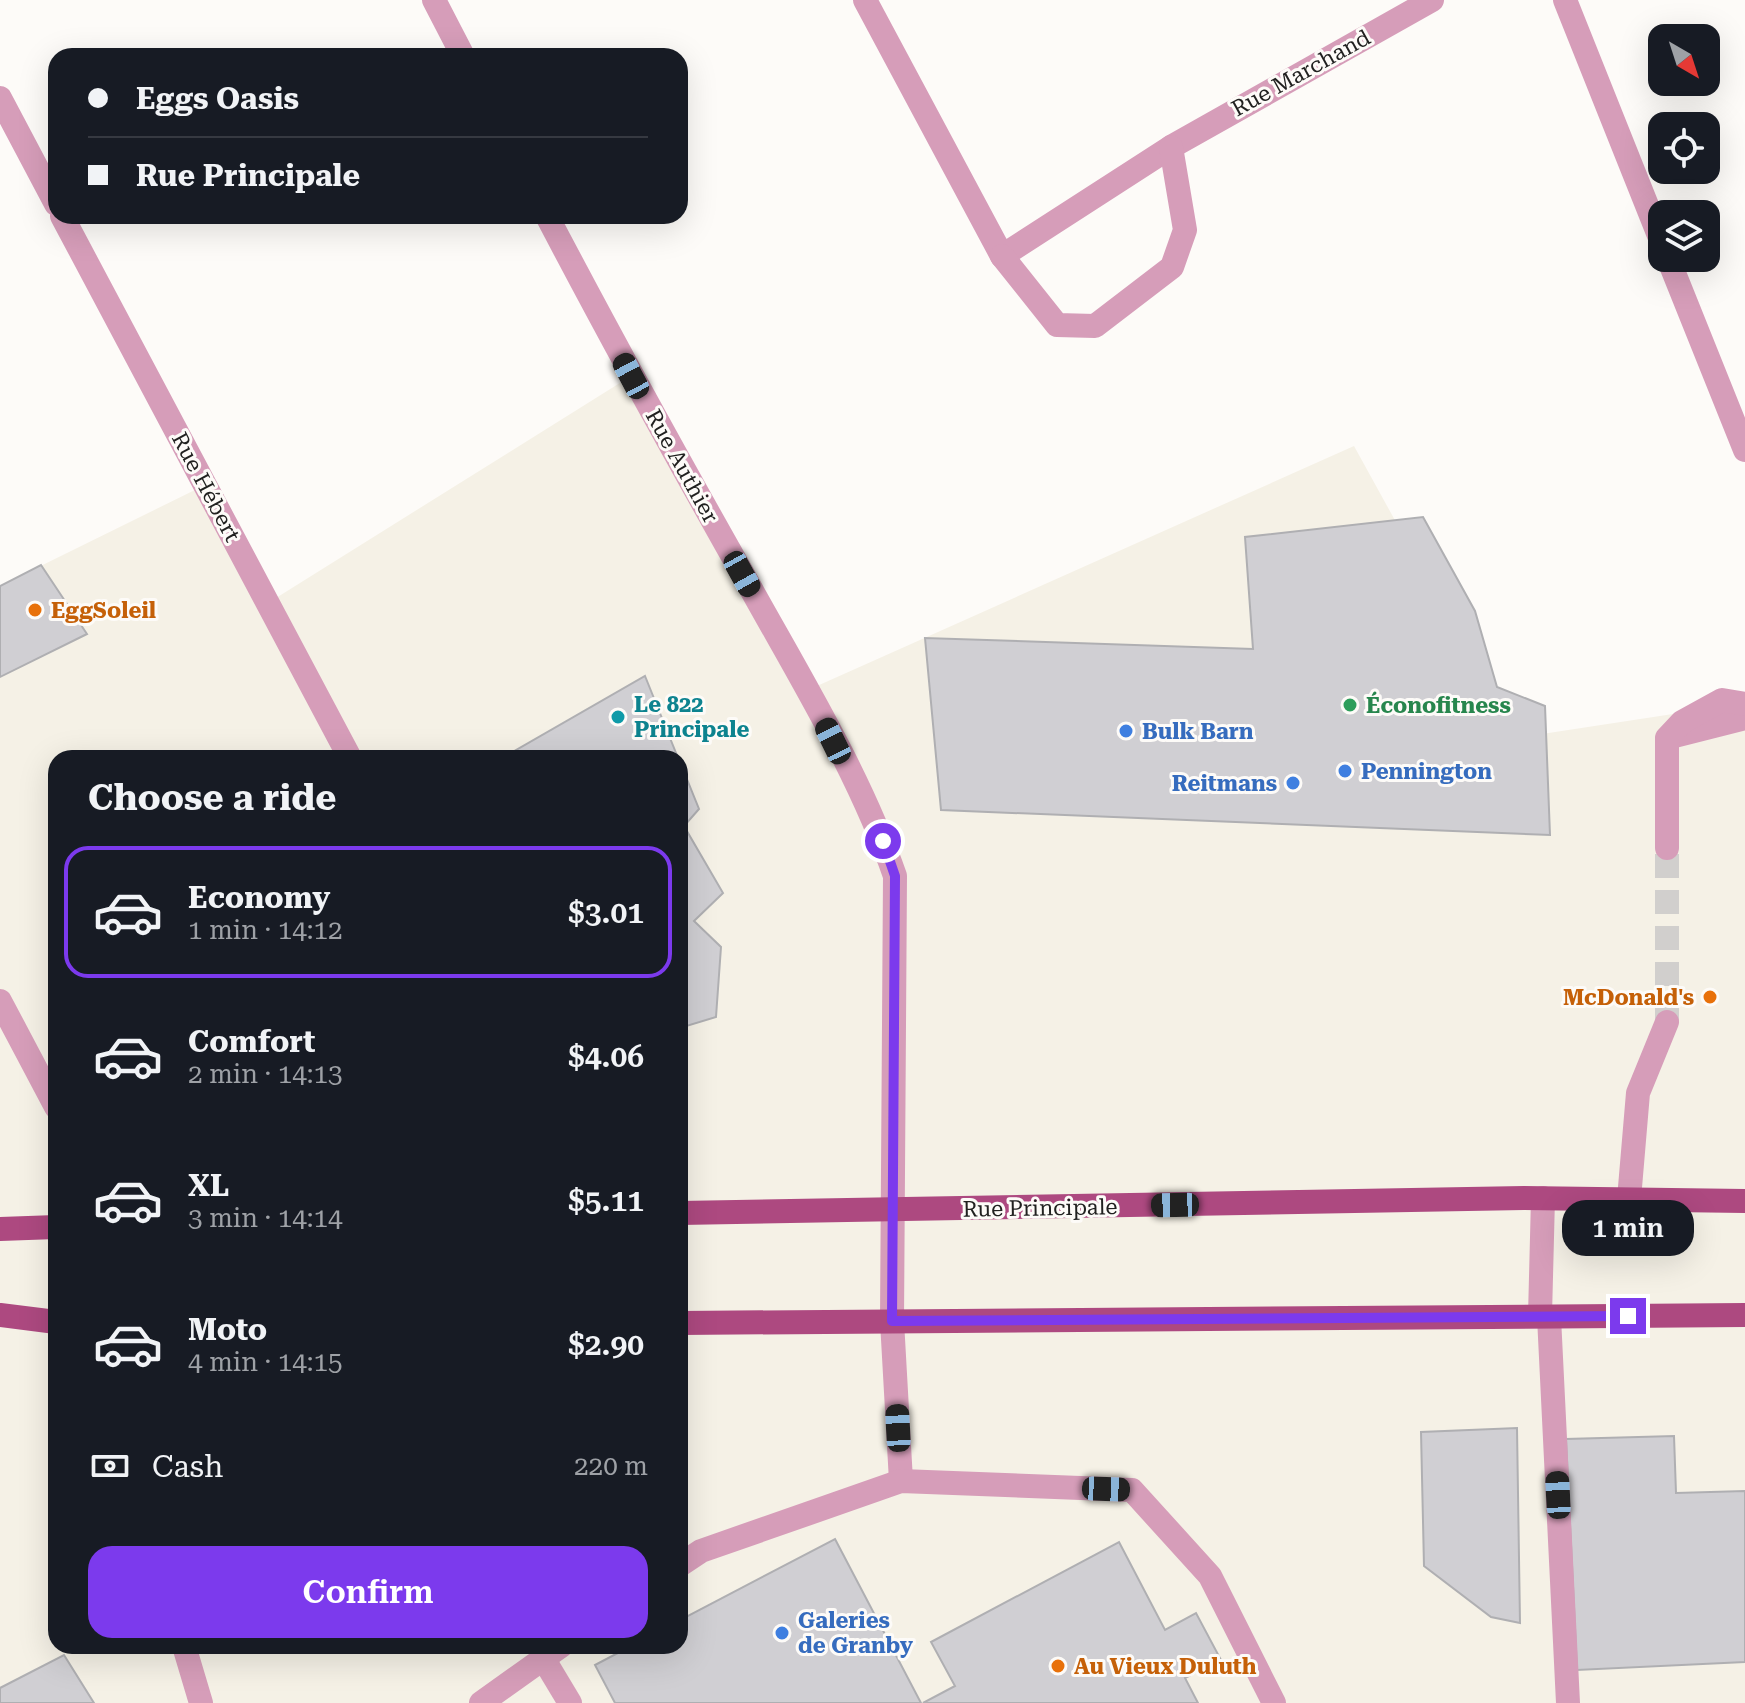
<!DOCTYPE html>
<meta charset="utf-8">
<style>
:root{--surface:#171b24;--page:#242831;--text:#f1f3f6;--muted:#9ea1a6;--line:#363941;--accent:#7c3aed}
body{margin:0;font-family:"Roboto Serif",serif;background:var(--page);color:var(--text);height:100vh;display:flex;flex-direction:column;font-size:30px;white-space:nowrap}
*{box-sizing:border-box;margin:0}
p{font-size:26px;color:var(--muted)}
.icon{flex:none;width:44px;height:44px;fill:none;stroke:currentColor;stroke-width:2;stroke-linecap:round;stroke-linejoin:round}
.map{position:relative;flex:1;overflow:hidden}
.side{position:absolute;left:48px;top:750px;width:640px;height:904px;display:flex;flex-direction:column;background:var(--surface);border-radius:24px;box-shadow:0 8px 32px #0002}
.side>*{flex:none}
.top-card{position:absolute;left:48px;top:48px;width:640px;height:176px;border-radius:24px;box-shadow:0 8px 32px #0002;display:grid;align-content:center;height:176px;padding:0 40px;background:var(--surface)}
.needle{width:52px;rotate:141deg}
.controls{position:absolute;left:1648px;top:24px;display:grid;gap:16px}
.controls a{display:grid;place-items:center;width:72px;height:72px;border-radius:16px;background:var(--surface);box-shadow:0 8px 32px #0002;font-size:40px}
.end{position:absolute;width:36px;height:36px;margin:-18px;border:10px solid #7c3aed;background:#fff;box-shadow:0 0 0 4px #fff}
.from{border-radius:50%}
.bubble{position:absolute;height:56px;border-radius:24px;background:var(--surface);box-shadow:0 8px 32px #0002;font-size:26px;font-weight:600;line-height:56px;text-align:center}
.car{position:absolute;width:24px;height:48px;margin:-24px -12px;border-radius:10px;box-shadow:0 0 6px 2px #0007;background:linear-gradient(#222 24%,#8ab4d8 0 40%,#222 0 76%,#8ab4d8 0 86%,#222 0)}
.top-card b{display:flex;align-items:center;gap:28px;height:76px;font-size:30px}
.top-card b+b{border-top:2px solid var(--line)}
.top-card i{width:20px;height:20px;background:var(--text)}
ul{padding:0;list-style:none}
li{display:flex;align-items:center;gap:24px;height:132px;margin:0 16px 12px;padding:0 24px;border:4px solid transparent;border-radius:24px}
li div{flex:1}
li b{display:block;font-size:30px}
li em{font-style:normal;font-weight:600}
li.active{border-color:var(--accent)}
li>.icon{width:72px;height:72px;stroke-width:1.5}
h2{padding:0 40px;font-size:36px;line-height:96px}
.pay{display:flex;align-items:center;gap:20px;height:88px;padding:0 40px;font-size:30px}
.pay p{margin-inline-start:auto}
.cta{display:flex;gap:16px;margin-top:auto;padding:16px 40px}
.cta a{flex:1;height:92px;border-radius:24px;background:var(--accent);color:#fff;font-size:32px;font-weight:600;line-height:92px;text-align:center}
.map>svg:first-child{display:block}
.built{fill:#f5f1e6;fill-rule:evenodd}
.building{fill:#d0cfd3;stroke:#afafb2;stroke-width:2}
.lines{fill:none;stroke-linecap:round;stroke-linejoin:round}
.minor-tunnel{stroke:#d1cfcd;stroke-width:24;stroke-dasharray:24 12;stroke-linecap:butt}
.minor{stroke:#d69db9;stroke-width:24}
.major{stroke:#ad4980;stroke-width:24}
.route{stroke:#7c3aed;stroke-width:10}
.food-dot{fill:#e8710a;stroke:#fdfbf8;stroke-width:3}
.leisure-dot{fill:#2e9e5b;stroke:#fdfbf8;stroke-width:3}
.culture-dot{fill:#0f9aa8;stroke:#fdfbf8;stroke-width:3}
.shop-dot{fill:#3f7fe0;stroke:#fdfbf8;stroke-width:3}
.labels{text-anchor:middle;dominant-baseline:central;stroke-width:6;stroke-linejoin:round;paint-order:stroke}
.street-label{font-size:22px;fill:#212120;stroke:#fdfbf8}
.food-label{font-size:22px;font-weight:bold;fill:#c56008;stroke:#fdfbf8;text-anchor:start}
.culture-label{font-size:22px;font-weight:bold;fill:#0d838f;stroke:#fdfbf8;text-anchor:start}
.leisure-label{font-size:22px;font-weight:bold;fill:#27864d;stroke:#fdfbf8;text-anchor:start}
.shop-label{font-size:22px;font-weight:bold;fill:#366cbe;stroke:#fdfbf8;text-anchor:start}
</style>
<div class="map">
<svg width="1745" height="1703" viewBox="0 0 1745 1703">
<rect width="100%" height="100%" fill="#fdfbf8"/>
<path class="built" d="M631,376L808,690L1354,446L1515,738L1745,703V1703H0V586L205,485L268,603ZM56,758H680V1646H56Z"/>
<g class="building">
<polygon points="1423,517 1475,611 1497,687 1545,706 1550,835 941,810 925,638 1253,649 1245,537"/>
<polygon points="41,565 87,634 0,677 0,586"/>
<polygon points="645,676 678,758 502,758"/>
<polygon points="680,762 699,809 684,826 723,893 694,921 721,947 716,1017 680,1028"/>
<polygon points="1517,1428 1520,1623 1491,1617 1424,1566 1421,1432"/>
<polygon points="1674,1436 1676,1493 1745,1491 1745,1662 1577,1670 1566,1439"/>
<polygon points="835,1539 921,1703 615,1703 595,1665 631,1646 680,1646 680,1620"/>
<polygon points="1119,1542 1165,1630 1196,1613 1221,1660 1185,1678 1198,1703 923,1703 955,1686 931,1642"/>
<polygon points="64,1655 94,1703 0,1703 0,1688"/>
</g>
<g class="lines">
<polyline class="minor-tunnel" points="1667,1022 1667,848"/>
<g class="minor">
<polyline points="434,0 463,56"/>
<polyline points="865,0 1002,256 1171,147 1432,0"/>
<polyline points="1565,0 1662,243"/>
<polyline points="0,98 56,204"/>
<polyline points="62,216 350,758"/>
<path d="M547,216C611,338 677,458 745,578C798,674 859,772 895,876L892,1321L901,1481"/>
<polyline points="1002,256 1057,325 1095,326 1172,267 1185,230 1171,147"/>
<polyline points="1668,258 1745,450"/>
<polyline points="1674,736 1745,718"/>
<polyline points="1667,848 1667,738 1682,722 1722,700 1745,704"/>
<polyline points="0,1001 56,1107"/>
<polyline points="1629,1199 1638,1093 1667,1022"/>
<polyline points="1540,1316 1543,1198"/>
<polyline points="1549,1317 1568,1703"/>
<polyline points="680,1565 701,1551 901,1481 1132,1490 1210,1576 1274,1703"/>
<polyline points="184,1646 201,1703"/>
<polyline points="543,1658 570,1703"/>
<polyline points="481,1703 561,1646"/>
</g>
<g class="major">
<polyline points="680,1213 1524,1198 1745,1201"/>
<polyline points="0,1229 56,1227"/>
<polyline points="0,1315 56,1322"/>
<polyline points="680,1323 1745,1315"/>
</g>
</g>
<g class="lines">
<polyline class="route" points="883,841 895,876 892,1321 1628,1316"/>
</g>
<g class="food-dot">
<circle cx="35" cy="610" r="8"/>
<circle cx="1710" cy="997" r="8"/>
<circle cx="1058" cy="1666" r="8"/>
</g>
<circle class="leisure-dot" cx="1350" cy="705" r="8"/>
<circle class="culture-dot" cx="618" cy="717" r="8"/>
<g class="shop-dot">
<circle cx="1126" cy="731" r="8"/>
<circle cx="1345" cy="771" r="8"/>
<circle cx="1293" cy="783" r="8"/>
<circle cx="782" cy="1633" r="8"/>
</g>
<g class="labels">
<g class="street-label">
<text transform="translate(1301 73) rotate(-29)">Rue Marchand</text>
<text transform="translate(682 466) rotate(61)">Rue Authier</text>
<text transform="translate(206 487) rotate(62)">Rue Hébert</text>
<text transform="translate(1040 1208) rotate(-1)">Rue Principale</text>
</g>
<g class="food-label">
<text x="51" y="610">EggSoleil</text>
<text x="1694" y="997" text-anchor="end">McDonald's</text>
<text x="1074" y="1666">Au Vieux Duluth</text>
</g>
<g class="culture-label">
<text x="634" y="704">Le 822<tspan x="634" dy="25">Principale</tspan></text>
</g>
<g class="leisure-label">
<text x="1366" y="705">Éconofitness</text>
</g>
<g class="shop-label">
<text x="1142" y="731">Bulk Barn</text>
<text x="1361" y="771">Pennington</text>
<text x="1277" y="783" text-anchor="end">Reitmans</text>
<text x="798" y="1620">Galeries<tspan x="798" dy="25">de Granby</tspan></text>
</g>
</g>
</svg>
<div class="controls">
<a><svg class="needle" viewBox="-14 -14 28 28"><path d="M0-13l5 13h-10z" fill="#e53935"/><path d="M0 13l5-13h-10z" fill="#9ea1a6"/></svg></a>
<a><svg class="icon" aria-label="locate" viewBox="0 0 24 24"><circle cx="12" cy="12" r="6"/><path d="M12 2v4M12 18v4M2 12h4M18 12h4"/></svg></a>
<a><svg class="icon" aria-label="layers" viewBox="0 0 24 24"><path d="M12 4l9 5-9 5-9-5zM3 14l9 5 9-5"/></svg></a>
</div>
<i class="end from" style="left:883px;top:841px"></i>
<i class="end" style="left:1628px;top:1316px"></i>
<div class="bubble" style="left:1562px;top:1200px;width:132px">1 min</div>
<i class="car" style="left:631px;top:376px;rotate:332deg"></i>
<i class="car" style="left:742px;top:574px;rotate:151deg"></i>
<i class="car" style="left:833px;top:741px;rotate:334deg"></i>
<i class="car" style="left:1175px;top:1205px;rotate:269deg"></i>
<i class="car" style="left:898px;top:1428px;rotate:357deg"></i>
<i class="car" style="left:1106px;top:1489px;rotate:92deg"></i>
<i class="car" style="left:1558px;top:1495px;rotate:357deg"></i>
<div class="top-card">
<b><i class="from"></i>Eggs Oasis</b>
<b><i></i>Rue Principale</b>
</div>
<section class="side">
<h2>Choose a ride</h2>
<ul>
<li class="active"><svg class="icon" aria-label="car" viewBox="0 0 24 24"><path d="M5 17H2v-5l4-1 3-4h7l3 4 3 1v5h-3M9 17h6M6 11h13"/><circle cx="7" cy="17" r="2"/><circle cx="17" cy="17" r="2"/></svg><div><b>Economy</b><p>1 min · 14:12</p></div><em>$3.01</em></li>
<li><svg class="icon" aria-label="car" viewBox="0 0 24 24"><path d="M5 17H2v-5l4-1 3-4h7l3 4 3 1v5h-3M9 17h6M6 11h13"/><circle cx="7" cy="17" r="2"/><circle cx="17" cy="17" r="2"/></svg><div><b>Comfort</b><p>2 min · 14:13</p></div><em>$4.06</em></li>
<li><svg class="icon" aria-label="car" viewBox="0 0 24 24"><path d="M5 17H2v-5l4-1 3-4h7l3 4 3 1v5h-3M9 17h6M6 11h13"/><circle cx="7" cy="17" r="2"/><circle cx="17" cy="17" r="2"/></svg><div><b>XL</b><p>3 min · 14:14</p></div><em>$5.11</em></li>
<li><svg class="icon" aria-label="car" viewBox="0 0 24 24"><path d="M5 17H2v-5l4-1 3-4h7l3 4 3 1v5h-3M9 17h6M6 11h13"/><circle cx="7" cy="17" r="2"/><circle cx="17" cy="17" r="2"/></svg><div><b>Moto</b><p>4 min · 14:15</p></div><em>$2.90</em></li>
</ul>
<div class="pay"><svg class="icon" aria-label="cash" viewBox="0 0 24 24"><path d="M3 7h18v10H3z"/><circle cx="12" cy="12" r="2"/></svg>Cash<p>220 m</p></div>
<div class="cta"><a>Confirm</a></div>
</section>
</div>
